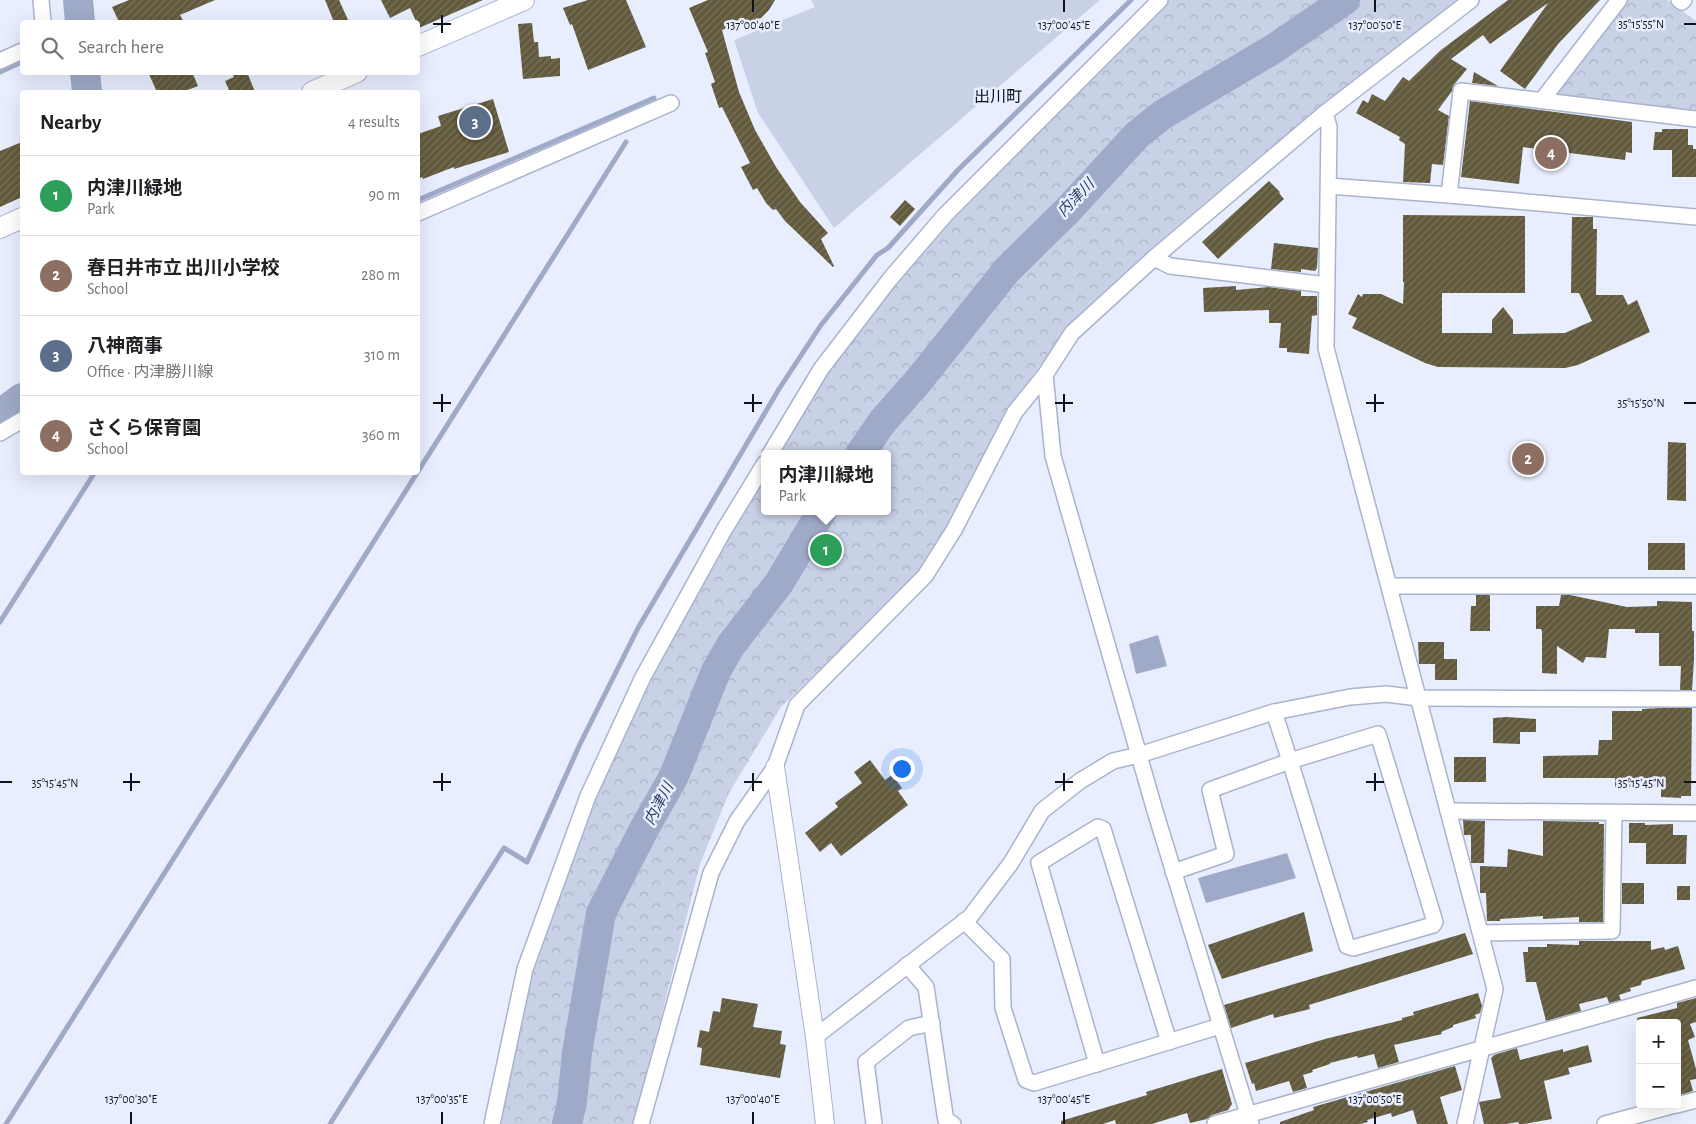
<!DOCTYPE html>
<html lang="en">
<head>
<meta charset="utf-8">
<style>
	body { margin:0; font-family:"Alegreya Sans","Noto Sans JP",sans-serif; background:#f2f2f2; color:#202124 }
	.controls { position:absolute; right:15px; bottom:15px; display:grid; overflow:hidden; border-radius:5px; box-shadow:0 5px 20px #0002 }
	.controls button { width:45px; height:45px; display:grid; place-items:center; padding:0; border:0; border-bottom:1px solid #e0e0e0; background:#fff; color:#202124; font:25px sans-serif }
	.you { position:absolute; left:901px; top:768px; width:18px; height:18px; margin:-12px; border:4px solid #fff; border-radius:50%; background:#1a73e8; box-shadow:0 0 0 8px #1a73e833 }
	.badge { display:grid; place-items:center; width:32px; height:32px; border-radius:50%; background:#695b28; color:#fff; font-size:16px; font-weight:700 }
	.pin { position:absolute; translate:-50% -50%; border:2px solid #fff; box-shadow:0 1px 5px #0006 }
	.popup { position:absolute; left:761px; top:450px; width:130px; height:65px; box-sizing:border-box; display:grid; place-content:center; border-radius:5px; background:#fff; filter:drop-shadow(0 1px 4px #0005); font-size:16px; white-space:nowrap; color:#757577 }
	.popup b { font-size:19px; color:#202124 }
	.popup::after { content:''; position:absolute; left:50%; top:100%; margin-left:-10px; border:10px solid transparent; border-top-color:#fff }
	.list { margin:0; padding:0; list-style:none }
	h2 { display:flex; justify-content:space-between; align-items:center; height:65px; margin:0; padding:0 20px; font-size:21px }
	h2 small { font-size:16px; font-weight:400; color:#757577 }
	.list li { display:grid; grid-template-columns:32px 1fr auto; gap:15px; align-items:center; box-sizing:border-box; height:80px; padding:0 20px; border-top:1px solid #e0e0e0 }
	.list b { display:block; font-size:19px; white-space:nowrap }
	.list p { margin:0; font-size:16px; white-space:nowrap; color:#757577 }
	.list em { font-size:16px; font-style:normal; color:#757577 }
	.icon { flex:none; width:28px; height:28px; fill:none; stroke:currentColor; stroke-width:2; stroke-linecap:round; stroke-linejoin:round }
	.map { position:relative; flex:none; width:1696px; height:1124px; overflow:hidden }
	.search { position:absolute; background:#fff; box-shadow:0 5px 20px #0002; left:20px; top:20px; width:400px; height:55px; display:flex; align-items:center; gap:12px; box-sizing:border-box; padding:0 18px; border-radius:5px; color:#757577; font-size:19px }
	.panel { position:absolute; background:#fff; box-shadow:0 5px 20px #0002; left:20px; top:90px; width:400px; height:385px; border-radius:5px }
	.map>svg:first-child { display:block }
	.grass { fill:#c9d1e7 }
	.park { fill:url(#park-crowns) }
	.water { fill:#9faac8 }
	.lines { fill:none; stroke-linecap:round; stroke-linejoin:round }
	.stream { stroke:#9faac8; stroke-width:5 }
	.river { stroke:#9faac8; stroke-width:30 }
	.building { fill:url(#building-hatch) }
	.minor-casing { stroke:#a9b3cc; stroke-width:18 }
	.tertiary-casing { stroke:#a9b3cc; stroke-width:20 }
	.secondary-casing { stroke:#a9b3cc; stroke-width:22 }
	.minor { stroke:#fff; stroke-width:15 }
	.tertiary { stroke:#fff; stroke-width:18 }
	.secondary { stroke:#fff; stroke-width:20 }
	.ticks { fill:none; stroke:#0f121b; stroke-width:2 }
	.labels { text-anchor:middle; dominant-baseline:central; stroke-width:5; stroke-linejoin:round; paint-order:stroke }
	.water-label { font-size:15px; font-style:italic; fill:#2c3962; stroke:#e8eefe }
	.quarter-label { font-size:16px; fill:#0f121b; stroke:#e8eefe }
	.ticks-label { font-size:12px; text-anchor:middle; fill:#0f121b; stroke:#e8eefe; stroke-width:5; stroke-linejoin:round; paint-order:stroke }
</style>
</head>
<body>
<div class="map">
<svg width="1696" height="1124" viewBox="0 0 1696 1124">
	<defs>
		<pattern id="park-crowns" width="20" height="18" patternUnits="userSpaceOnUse" patternTransform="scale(1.25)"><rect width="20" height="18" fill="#c9d1e7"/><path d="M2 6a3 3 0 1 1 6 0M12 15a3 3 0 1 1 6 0" fill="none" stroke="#abb2c6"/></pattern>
		<pattern id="building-hatch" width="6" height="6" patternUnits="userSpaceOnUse" patternTransform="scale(1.25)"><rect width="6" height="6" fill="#625a3c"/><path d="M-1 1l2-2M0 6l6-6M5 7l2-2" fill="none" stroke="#77725c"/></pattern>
	</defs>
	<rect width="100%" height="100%" fill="#e8eefe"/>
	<!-- grass -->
	<polygon class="grass" points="811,0 1100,0 834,228 758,113 734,40 815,7"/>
	<!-- park -->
	<g class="park">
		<polygon points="1167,0 1456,0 1230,184 1106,290 1065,332 1009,408 947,528 919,573 781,707 729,793 700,864 634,1124 498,1124 533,957 588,812 629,719 699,585 765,476 765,511 887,511 887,454 778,454 826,374 892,282 989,176"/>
		<polygon points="1627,0 1667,0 1696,21 1696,113 1559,95 1556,88"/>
	</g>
	<!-- water -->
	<g class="water">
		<polygon points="1158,635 1167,666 1136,674 1129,644"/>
		<polygon points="1287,853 1296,878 1206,903 1198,878"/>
	</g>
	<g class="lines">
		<!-- stream -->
		<g class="stream">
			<polyline points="0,72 22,62"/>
			<polyline points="418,200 654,98"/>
			<polyline points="0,622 95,472"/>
			<polyline points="6,1124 626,142"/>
			<polyline points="330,1124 504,848 527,862 580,744 638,628 779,389 821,325 877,255 888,248 958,170 1131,0"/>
		</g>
		<!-- river -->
		<g class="river">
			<polyline points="78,0 80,22"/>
			<polyline points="85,72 87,92"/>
			<polyline points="0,414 22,398"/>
			<polyline points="860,454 883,421 919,380 1007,270 1068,210 1137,135 1162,115 1275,48 1345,0"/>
			<polyline points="567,1124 572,1102 577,1053 601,913 643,831 674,776 716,671 731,645 779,583 822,511"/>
		</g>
	</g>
	<!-- building -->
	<g class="building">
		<polygon points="129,0 215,0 180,15 184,22 119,22 112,7"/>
		<polygon points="325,0 339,0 349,22 334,22"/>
		<polygon points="381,0 483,0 419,28 410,8 390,18"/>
		<polygon points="588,0 626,0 646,47 588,70 572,24 570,25 563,8"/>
		<polygon points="708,0 775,0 769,10 761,18 746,25 735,25 722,30 739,92 755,130 776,167 800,202 828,233 821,239 834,266 833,267 785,221 776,209 773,210 766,203 757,188 753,190 741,167 750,163 722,107 719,108 711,84 715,82 705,53 708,52 689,8"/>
		<polygon points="1508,0 1600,0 1558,44 1525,89 1500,71 1548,3 1490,44 1483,35 1451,59 1467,69 1453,86 1452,91 1438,110 1449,116 1443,165 1432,164 1430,183 1403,182 1405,144 1399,140 1400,137 1356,113 1363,100 1368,103 1372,94 1385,101 1403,77 1409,81 1441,50"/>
		<polygon points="532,23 534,42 538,42 539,57 551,56 551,59 560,58 560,76 523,79 518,24"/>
		<polygon points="148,72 192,72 198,86 182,92 157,92"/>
		<polygon points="232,72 247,72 255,92 230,92 225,81 234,77"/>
		<polygon points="1474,72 1498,86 1472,83"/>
		<polygon points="493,99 509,152 454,169 454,167 423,179 422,177 418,179 418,134 441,126 438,116"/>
		<polygon points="1470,101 1632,122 1632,153 1626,152 1625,160 1523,147 1519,184 1461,177"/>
		<polygon points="1662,129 1688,129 1688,145 1693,145 1693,149 1696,149 1696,177 1672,177 1672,150 1653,150 1655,132 1662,132"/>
		<polygon points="22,142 22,197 0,207 0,151"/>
		<polygon points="1269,181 1280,192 1279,193 1284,199 1218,259 1202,242"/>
		<polygon points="905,200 915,209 900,226 890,217"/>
		<polygon points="1403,215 1525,216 1525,293 1442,293 1442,333 1492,333 1492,320 1503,307 1513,320 1513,334 1565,333 1592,321 1579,293 1571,293 1572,217 1593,217 1593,229 1597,229 1596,295 1623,295 1628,305 1637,300 1650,332 1578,365 1565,368 1438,367 1425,363 1352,328 1357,318 1348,314 1358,294 1362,297 1363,294 1381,294 1403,304 1404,282 1403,282"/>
		<polygon points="1274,243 1318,248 1317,268 1315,271 1301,269 1301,272 1271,269"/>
		<polygon points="1236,286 1236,290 1269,287 1301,291 1301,296 1317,296 1317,315 1312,316 1309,354 1287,352 1287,348 1279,348 1281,323 1269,323 1269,310 1204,312 1203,288"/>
		<polygon points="1668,442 1686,443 1686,501 1667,500"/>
		<rect x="1648" y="543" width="37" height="27"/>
		<polygon points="1476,595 1490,595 1490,631 1470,631 1471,606 1476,606"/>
		<polygon points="1561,595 1570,595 1627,607 1657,606 1657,601 1692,602 1692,631 1694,631 1694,659 1692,690 1680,690 1681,666 1659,666 1659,633 1635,633 1635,629 1609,629 1606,658 1586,657 1583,663 1557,646 1557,674 1542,673 1542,631 1541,629 1536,629 1536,606 1559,606"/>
		<polygon points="1418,642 1444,642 1444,659 1457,659 1457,680 1435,680 1435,664 1419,664"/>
		<polygon points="1661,708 1692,708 1691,796 1681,796 1681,798 1661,797 1661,787 1615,787 1615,778 1543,778 1543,756 1598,755 1599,740 1612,740 1612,711 1642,711 1642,709"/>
		<polygon points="1506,717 1536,719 1536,732 1520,732 1520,744 1493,743 1493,718"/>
		<rect x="1454" y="757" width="32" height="25"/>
		<polygon points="870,760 885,780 892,775 902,788 898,791 908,805 841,856 831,843 820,852 805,833 838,807 835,803 862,783 854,772"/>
		<polygon points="1463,820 1485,821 1484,863 1471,863 1471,835 1464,835"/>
		<polygon points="1543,821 1599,822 1599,824 1604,824 1603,922 1579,922 1579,917 1543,919 1543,916 1500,919 1500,921 1487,921 1486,893 1480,893 1480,866 1507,867 1508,849 1543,856"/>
		<polygon points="1629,823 1645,823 1645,825 1673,824 1673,835 1687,835 1686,864 1646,864 1646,843 1629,843"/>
		<rect x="1622" y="883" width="22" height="21"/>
		<rect x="1677" y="886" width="13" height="14"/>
		<polygon points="1304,912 1313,951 1222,979 1208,945"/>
		<polygon points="1465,933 1473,954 1309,1005 1310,1009 1274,1018 1273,1014 1231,1028 1224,1005"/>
		<polygon points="1579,941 1651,941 1651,950 1664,947 1665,950 1678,946 1685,969 1642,981 1641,985 1630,988 1631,991 1619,995 1621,1000 1609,1003 1607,997 1579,1004 1581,1011 1546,1021 1536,982 1526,982 1523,952 1528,952 1528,947 1547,947 1547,944 1579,945"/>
		<polygon points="1478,993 1482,1006 1480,1013 1475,1015 1476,1018 1453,1025 1453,1027 1441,1032 1442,1034 1394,1045 1399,1062 1378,1068 1374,1054 1358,1058 1357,1056 1330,1063 1330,1064 1312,1070 1313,1072 1303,1075 1307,1088 1293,1092 1289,1081 1256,1091 1254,1083 1252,1084 1245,1063 1325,1039 1402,1020 1402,1018 1414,1015 1413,1012"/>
		<polygon points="722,998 758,1004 753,1027 782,1031 780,1044 786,1045 780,1078 700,1065 702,1048 697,1047 700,1030 709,1032 713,1011 720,1012"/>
		<polygon points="1696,998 1696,1022 1690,1024 1695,1037 1688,1040 1696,1069 1696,1079 1690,1080 1693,1091 1680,1095 1677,1085 1677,1023 1638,1023 1637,1018 1677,1008 1677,1003"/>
		<polygon points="1588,1045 1592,1062 1568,1068 1570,1074 1544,1081 1552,1119 1524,1124 1519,1124 1518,1122 1506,1124 1484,1124 1479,1102 1501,1098 1491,1058 1494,1055 1517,1048 1520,1060 1563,1049 1563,1052"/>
		<polygon points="1455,1066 1462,1090 1440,1097 1448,1124 1417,1124 1413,1110 1392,1117 1391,1113 1367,1120 1368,1122 1360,1124 1280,1124 1280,1122 1314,1110 1313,1107"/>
		<polygon points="1222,1069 1232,1104 1228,1110 1212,1115 1207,1119 1190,1123 1187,1113 1152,1124 1116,1124 1115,1120 1103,1124 1061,1124 1061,1121 1147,1095 1146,1092"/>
	</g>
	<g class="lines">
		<!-- minor casing -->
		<g class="minor-casing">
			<g id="minor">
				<polyline points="41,0 43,22"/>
				<polyline points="1679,0 1682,2 1684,0"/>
				<polyline points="0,61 22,51"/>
				<polyline points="1542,100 1619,0"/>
				<polyline points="1325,113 1329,127 1326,348 1495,989 1465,1124"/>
				<polyline points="1329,186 1449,195 1696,217"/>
				<polyline points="1449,195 1461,91 1696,119"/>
				<polyline points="418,213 671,103"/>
				<polyline points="1154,258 1170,266 1327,285"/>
				<polyline points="1045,375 1053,456 1155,811 1251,1124"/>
				<polyline points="0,433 22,420"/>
				<polyline points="770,454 821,369 890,279 945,215 1160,0"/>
				<polyline points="1390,586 1696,586"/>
				<polyline points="1448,811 1696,813"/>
				<polyline points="1173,872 1226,854 1210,790 1290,761 1347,946 1353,948 1433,925 1435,922 1378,734 1290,761 1274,712"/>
				<polyline points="964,921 1002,959 1003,1008 1026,1080 1034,1083 1220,1026"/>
				<polyline points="1481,933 1612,931 1614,813"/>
				<polyline points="907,965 926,987 945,1115 946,1120 953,1124"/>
				<polyline points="815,1037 970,917 1011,863 1042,811 1080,781 1113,761 1139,755 1274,712 1350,697 1386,694 1419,698 1696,699"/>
				<polyline points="1097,1064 1039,863 1098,827 1103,829 1169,1042"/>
				<polyline points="1677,1105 1696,1100"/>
				<polyline points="492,1124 525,969 588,796 643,677 724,530 765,463"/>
				<polyline points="641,1124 711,873 737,821 775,767 797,705 925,576 954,530 1015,412 1045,375 1072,333 1154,258 1325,113 1471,0"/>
				<polyline points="874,1124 866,1062 909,1028 932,1023"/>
				<polyline points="1215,1124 1696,988"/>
				<polyline points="1605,1124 1675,1105"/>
			</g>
		</g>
		<!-- tertiary casing -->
		<g class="tertiary-casing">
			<polyline id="tertiary" points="775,767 815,1037 825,1124"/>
		</g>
		<!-- secondary casing -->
		<g class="secondary-casing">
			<g id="secondary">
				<polyline points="418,46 524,0"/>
				<polyline points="312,92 357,72"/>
				<polyline points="0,228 22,218"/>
			</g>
		</g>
		<!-- minor -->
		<use href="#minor" class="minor"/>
		<!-- tertiary -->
		<use href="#tertiary" class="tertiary"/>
		<!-- secondary -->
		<use href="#secondary" class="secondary"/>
	</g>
	<!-- ticks -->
	<path class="ticks" d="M753 0V12M1064 0V12M1375 0V12M442 15V33M433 24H451M1684 24H1696M442 394V412M753 394V412M1064 394V412M1375 394V412M433 403H451M744 403H762M1055 403H1073M1366 403H1384M1684 403H1696M131 773V791M442 773V791M753 773V791M1064 773V791M1375 773V791M0 782H12M123 782H140M433 782H451M744 782H762M1055 782H1073M1366 782H1384M1684 782H1696M131 1112V1124M442 1112V1124M753 1112V1124M1064 1112V1124M1375 1112V1124"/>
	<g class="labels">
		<!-- water labels -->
		<g class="water-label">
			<text transform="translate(1076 198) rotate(-46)">内津川</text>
			<text transform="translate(659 804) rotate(-62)">内津川</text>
		</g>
		<!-- quarter labels -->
		<g class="quarter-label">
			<text x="998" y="97">出川町</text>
		</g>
	</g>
	<g class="ticks-label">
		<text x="1641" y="28">35°15'55"N</text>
		<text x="753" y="29">137°00'40"E</text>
		<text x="1064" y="29">137°00'45"E</text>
		<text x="1375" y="29">137°00'50"E</text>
		<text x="1641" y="407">35°15'50"N</text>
		<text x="55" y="787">35°15'45"N</text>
		<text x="1641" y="787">35°15'45"N</text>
		<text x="131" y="1103">137°00'30"E</text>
		<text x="442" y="1103">137°00'35"E</text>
		<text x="753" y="1103">137°00'40"E</text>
		<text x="1064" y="1103">137°00'45"E</text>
		<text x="1375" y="1103">137°00'50"E</text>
	</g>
</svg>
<div class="controls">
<button>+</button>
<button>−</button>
</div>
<div class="you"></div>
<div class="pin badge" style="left:826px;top:550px;background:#2e9e5b">1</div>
<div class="popup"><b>内津川緑地</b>Park</div>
<div class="pin badge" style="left:1528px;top:459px;background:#8d6e63">2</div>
<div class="pin badge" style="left:475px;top:122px;background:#5c6f8a">3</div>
<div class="pin badge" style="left:1551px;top:153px;background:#8d6e63">4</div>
<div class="search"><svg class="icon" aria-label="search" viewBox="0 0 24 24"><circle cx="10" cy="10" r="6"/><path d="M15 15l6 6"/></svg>Search here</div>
<section class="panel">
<h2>Nearby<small>4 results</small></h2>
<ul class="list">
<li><span class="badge" style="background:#2e9e5b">1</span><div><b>内津川緑地</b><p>Park</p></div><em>90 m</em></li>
<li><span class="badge" style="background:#8d6e63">2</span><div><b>春日井市立 出川小学校</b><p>School</p></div><em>280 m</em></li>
<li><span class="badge" style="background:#5c6f8a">3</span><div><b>八神商事</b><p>Office · 内津勝川線</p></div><em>310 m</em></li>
<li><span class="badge" style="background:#8d6e63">4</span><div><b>さくら保育園</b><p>School</p></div><em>360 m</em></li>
</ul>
</section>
</div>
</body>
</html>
